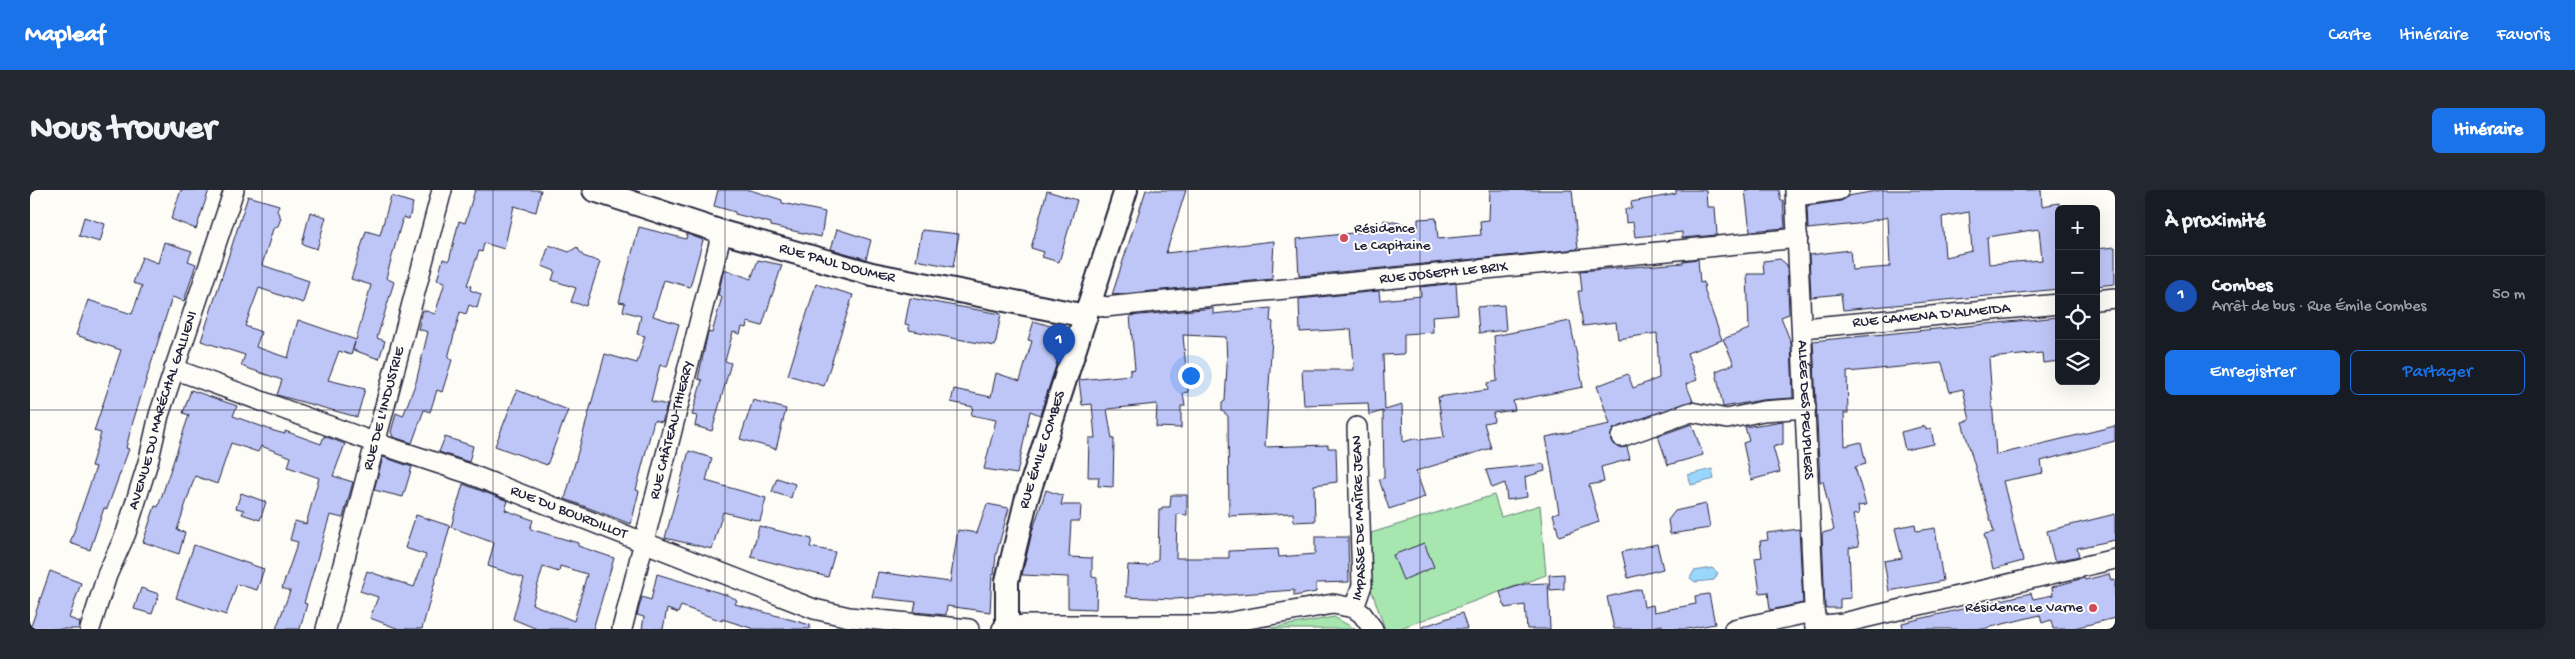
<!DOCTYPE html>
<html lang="fr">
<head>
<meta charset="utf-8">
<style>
	body { margin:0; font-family:"Gochi Hand",sans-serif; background:#242831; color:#f1f3f6 }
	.controls { position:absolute; right:15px; top:15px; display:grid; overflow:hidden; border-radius:8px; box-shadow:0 5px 20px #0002 }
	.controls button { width:45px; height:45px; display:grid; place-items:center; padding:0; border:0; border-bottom:1px solid #363941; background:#171b24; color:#f1f3f6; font:25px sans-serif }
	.you { position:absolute; left:1160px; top:185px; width:18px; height:18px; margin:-12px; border:4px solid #fff; border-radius:50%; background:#1a73e8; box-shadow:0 0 0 8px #1a73e833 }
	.badge { display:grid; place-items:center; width:32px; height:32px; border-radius:50%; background:#1a73e8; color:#fff; font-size:16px; font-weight:700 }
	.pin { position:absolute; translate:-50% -41px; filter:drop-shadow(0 1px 2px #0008) }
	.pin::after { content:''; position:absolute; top:26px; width:18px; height:15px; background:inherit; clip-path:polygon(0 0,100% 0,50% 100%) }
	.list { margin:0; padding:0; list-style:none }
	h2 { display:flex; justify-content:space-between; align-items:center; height:65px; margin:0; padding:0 20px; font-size:21px }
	h2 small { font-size:16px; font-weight:400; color:#9ea1a6 }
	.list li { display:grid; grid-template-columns:32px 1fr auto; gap:15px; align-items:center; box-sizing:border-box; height:80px; padding:0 20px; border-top:1px solid #363941 }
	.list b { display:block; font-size:19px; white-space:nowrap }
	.list p { margin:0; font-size:16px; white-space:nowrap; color:#9ea1a6 }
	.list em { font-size:16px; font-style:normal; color:#9ea1a6 }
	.actions { display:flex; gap:10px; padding:15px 20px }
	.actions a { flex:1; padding:11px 0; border:1px solid #1a73e8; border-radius:8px; text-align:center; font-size:18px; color:#1a73e8 }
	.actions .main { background:#1a73e8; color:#fff }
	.icon { flex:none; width:28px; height:28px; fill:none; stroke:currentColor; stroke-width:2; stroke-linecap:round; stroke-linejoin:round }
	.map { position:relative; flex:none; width:2085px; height:439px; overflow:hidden; border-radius:8px }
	header { display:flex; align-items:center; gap:30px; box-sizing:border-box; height:70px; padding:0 25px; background:#1a73e8; color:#fff }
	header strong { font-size:24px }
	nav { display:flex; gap:28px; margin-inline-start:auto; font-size:18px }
	.intro { display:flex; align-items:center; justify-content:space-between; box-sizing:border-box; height:120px; padding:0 30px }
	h1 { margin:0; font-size:35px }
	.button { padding:12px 22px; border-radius:8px; background:#1a73e8; color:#fff; font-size:18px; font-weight:700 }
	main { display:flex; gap:30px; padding:0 30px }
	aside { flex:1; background:#171b24; border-radius:8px; box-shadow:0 5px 20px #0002 }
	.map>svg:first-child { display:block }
	.green { fill:#a7e6ae; stroke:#648474 }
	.water { fill:#9bd7fc; stroke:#6b8faf }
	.building { fill:#bec6f7; stroke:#22223b; fill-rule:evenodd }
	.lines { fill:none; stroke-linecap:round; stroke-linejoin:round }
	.minor-casing { stroke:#22223b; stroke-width:22 }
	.tertiary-casing { stroke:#22223b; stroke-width:26 }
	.minor { stroke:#fdfcf7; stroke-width:19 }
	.tertiary { stroke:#fdfcf7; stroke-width:22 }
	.grid { fill:none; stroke:#22223b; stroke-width:1; stroke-opacity:0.55 }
	.poi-dot { fill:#d1495b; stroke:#fdfcf7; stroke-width:2 }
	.labels { text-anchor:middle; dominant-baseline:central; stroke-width:4; stroke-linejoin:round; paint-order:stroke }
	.poi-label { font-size:15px; fill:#22223b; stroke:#fdfcf7; text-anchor:start }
	.street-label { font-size:15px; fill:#22223b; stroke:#fdfcf7 }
</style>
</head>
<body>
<header>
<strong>Mapleaf</strong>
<nav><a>Carte</a><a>Itinéraire</a><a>Favoris</a></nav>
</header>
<div class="intro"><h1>Nous trouver</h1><a class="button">Itinéraire</a></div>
<main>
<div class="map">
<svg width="2085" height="439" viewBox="0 0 2085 439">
	<rect width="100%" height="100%" fill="#fdfcf7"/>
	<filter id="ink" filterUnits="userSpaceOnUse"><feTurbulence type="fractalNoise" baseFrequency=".02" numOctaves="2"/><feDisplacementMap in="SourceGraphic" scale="10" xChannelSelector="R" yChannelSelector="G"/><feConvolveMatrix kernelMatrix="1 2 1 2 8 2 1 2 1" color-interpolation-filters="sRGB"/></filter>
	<g filter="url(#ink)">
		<!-- green -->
		<g class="green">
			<polygon points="1464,305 1471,327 1510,315 1516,385 1368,439 1355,439 1341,399 1341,343"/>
			<polygon points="1304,427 1325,439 1236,439"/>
		</g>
		<!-- water -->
		<g class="water">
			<polygon points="1682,279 1684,289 1661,295 1658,285"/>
			<polygon points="1682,378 1688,383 1684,390 1665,392 1660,388 1664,381"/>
		</g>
		<!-- building -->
		<g class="building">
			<polygon points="151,0 179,0 166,39 141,29"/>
			<polygon points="445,0 511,0 506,22 484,16 474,59 454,53 452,62 449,61 437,95 441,96 440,100 451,104 447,118 439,115 436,124 430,122 418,168 422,170 412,202 407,200 400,222 394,220 382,253 363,247 361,242 366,223 373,226 386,192 398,142 388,139 393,120 405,124 415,92 407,90 413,69 419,71 429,31 435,33"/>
			<polygon points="688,0 720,0 752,10 752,13 795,22 791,47 741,36 741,33 705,24 705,22 684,16"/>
			<polygon points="1116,0 1156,0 1136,63 1244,51 1242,89 1082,105"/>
			<polygon points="1460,0 1542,0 1548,59 1269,86 1267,49 1351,40 1354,30 1388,37 1388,29 1406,28 1408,49 1451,45 1450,31 1459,30"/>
			<polygon points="1646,0 1676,0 1677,17 1685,17 1687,45 1652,48 1652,42 1605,47 1603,32 1596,33 1595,19 1602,18 1601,12 1646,4"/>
			<polygon points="1715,0 1749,0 1751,11 1753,10 1755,38 1720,41"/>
			<path d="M1852 0H2011L2012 16 2029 13V99L1813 120 1811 104 1781 107 1779 65 1820 60 1822 80 1860 77 1858 27 1827 34 1778 39 1777 16 1811 11 1818 6ZM1939 22 1942 61 1915 67 1912 27ZM2009 39 2012 70 1959 74 1957 47Z"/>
			<polygon points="1017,1 1047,10 1029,72 1012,67 1014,62 1001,58"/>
			<polygon points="218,6 249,15 247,21 251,28 248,36 243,39 232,75 279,91 273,113 229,98 215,136 231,142 226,157 258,168 268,130 326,150 341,95 321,89 336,41 350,45 361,6 383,13 379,29 373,27 356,88 364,92 347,148 355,151 349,169 323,160 325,152 321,165 309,161 298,190 335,199 327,227 247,205 252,190 211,176 215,165 171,151"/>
			<polygon points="280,22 296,27 287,59 272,54"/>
			<polygon points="54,27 75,34 70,52 49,46"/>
			<polygon points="609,37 656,49 657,44 673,50 660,97 634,90 623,126 649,134 637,177 630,175 621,211 637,215 632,232 624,230 606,300 609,301 601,334 535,309 575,164 607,173 615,146 607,144 611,126 593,121 595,113 589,112"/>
			<polygon points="807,39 841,50 836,69 801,59"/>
			<polygon points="892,40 929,44 923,77 886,70"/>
			<polygon points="134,52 162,61 158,71 166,74 154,111 142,107 101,238 96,258 99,259 77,319 74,318 60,360 40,353 66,277 61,276 71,243 64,241 91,160 46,145 58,110 102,124 112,96 103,93 112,67 128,73"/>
			<polygon points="519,55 539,62 547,57 553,66 570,72 556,116 541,112 546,98 522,90 525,81 512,76"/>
			<polygon points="2085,57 2085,94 2066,96 2066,59"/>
			<polygon points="1668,69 1670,93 1674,92 1675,102 1692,150 1657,163 1667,190 1656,194 1663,211 1583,239 1581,251 1589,258 1597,257 1600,269 1571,277 1574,292 1559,295 1569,332 1529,346 1523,324 1529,322 1516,247 1580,234 1567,196 1598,184 1603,198 1629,188 1627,143 1588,149 1586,132 1553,136 1548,101 1552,101 1550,81 1653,73 1653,71"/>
			<polygon points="1750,69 1757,75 1759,124 1751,127 1761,153 1763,208 1732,210 1693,217 1686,181 1704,174 1693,149 1719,139 1717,84 1734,84 1733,71"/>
			<polygon points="728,70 752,75 732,136 718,132 717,138 712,137 710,144 703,142 695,171 701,173 682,241 665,236 667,226 662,225 672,190 668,189 678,142 682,143 692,107 688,105 694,79 721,89"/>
			<polygon points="1426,93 1428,124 1402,126 1403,142 1374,144 1374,164 1353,165 1355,220 1372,215 1373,252 1387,248 1388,250 1414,247 1408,207 1458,200 1457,193 1467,191 1464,146 1540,131 1553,197 1483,211 1485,220 1463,223 1464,231 1454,233 1461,258 1386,281 1395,307 1359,319 1349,289 1354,288 1353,221 1339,225 1338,213 1274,215 1272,180 1324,180 1323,161 1321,139 1270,142 1269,109 1349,101 1350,110 1391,106 1390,97"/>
			<polygon points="786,94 823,105 794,196 758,185"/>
			<polygon points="880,108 971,124 965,156 879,140 879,135 875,134"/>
			<polygon points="1474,115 1476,140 1449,143 1447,117"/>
			<polygon points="1183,118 1183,124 1241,118 1240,131 1243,132 1235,257 1298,255 1298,258 1306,258 1307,292 1284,295 1285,331 1264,332 1263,323 1199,326 1198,226 1192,221 1192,213 1195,211 1197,176 1196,147 1153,145 1158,202 1153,203 1155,216 1151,216 1151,238 1126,237 1127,214 1077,219 1082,249 1084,249 1083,297 1068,296 1069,287 1058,287 1059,248 1065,248 1062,214 1052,215 1049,190 1100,185 1100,180 1105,179 1100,126"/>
			<polygon points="2029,127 2029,171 2013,173 2012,163 1959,168 1966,265 2085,236 2085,251 2011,271 2013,283 1973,291 1993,371 1963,379 1954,344 1964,342 1932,232 1940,230 1933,199 1920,202 1912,173 1817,182 1818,223 1814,223 1815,256 1831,252 1836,274 1825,277 1836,315 1828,316 1829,324 1823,325 1829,356 1819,358 1821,408 1810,409 1810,418 1795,418 1792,343 1804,340 1793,291 1790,292 1783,151"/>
			<polygon points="1004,131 1033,140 1036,144 1010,225 1000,221 987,284 954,279 966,230 941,225 943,217 921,212 924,199 961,207 966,183 990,191 1002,151 998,150"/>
			<polygon points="161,200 207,216 203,226 244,241 255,244 255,241 291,254 294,246 315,254 303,286 323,292 313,328 300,325 274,413 277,414 270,439 246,439 260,401 252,398 268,352 260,350 265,331 276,334 289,288 258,277 261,267 231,256 228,262 201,253 187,294 165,286 147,340 155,342 149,364 113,352 125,316 128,317 159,225 153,223"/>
			<polygon points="487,200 538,220 517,275 465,256"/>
			<polygon points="723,210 756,219 746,259 710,249"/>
			<polygon points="1753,231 1753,254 1743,257 1750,282 1721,290 1713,253 1719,251 1715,237"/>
			<polygon points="1662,234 1673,265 1638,275 1628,246"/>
			<polygon points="1895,236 1896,240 1901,238 1904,254 1875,260 1871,242"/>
			<polygon points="415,247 443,256 439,272 409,262"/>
			<polygon points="659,261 682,268 676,291 736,308 730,331 693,322 682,359 635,348"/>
			<polygon points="353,267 382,277 373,307 344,300"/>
			<polygon points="1514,274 1515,281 1495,287 1497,307 1477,310 1475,293 1462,298 1456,280"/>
			<polygon points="747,288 765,294 761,308 742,302"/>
			<path d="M433 294 478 311 475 320 503 330 500 339 548 353V356L584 368 563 439H507L483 429 494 388 458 376 464 353 421 337ZM530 376 557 384 544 431 502 414 513 377 529 382Z"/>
			<polygon points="1016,300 1033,306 1031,315 1051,315 1050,331 1041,331 1039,367 1062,368 1062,387 1067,388 1066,419 1038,418 1038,387 992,385 1002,342"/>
			<polygon points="211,303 236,312 230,330 212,324 214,320 206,318"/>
			<polygon points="1141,305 1157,305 1157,325 1147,324 1146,368 1199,368 1199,361 1248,359 1249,367 1285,364 1285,347 1318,347 1319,392 1286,393 1286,402 1264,406 1264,400 1145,409 1096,407 1098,375 1118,376 1128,369 1129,320 1132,320 1132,317 1140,317"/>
			<polygon points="957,314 979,318 966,365 964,385 962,384 960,422 917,416 916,425 884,422 886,412 842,407 848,382 920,392 928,340 947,343"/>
			<polygon points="1676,314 1680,338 1640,344 1638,330 1645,321"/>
			<polygon points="2085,324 2085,350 2047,358 2049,366 2026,371 2024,370 2017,341"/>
			<polygon points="386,325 420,336 392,439 369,439 340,428 348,407 330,401 337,381 384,397 396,365 375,358"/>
			<polygon points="1885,334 1886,341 1905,338 1913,391 1859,401 1854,371 1872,368 1865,338"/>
			<polygon points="729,336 782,349 780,357 805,362 798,387 721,367"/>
			<polygon points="1769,339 1773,413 1740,420 1738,402 1730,403 1725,368 1732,367 1730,351 1738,350 1737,343"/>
			<polygon points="1394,353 1404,377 1373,390 1363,365"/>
			<polygon points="1627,354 1633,379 1598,388 1592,362"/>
			<polygon points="164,355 234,379 227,400 207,394 196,425 146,408"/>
			<polygon points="20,381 51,393 39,428 50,432 49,439 0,439"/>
			<polygon points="627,384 700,406 707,410 705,414 780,435 780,439 724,439 692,429 692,431 651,416 648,423 637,419 633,439 612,439 614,427 607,425 612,407 621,410"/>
			<polygon points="1534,384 1534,399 1520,400 1519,385"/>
			<polygon points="2079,384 2081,391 2085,390 2085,428 2040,439 2023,439 2021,430 2012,433 2010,425 1953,439 1873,439 1872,433 2001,403 2003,409 2023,405 2022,397 2054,388 2055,390"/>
			<polygon points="1518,393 1520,439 1497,439 1495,415 1475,418 1470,402 1494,394"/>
			<polygon points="111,398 129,404 122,424 104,419"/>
			<polygon points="1611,399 1614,417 1623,415 1624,422 1666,414 1665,406 1679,404 1685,434 1657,439 1633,439 1632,435 1613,439 1584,439 1577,407"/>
			<polygon points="1432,423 1437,439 1393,439 1392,437"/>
		</g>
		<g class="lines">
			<!-- minor casing -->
			<g class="minor-casing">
				<g id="minor">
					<path id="s1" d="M1765 0 1785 439"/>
					<polyline points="1766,6 1809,0"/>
					<polyline points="2066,110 2085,108"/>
					<path id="s2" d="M1060 112 1075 117 1768 48"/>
					<path id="s3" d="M1773 138 2029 114"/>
					<path id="s4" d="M144 179 346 253 437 283 784 419 819 427 939 439"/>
					<polyline points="1591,247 1661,222 1697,229 1733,221 1776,218"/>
					<path id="s5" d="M1324 418 1332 395 1327 237"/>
					<polyline points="1785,436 1813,433 2085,369"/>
					<path id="s6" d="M60 439 77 385 96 343 119 269 129 225 204 0"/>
					<path id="s7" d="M296 439 412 0"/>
					<path id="s8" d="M592 439 692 42"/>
					<polyline points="972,439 993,435 1184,435 1303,414 1324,418 1332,424 1343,439"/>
					<polyline points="1704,439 1773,424 1785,424"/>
				</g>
			</g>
			<!-- tertiary casing -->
			<g class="tertiary-casing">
				<g id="tertiary">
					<path id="s9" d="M564 0 692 42 842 84 1056 126"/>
					<path id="s10" d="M977 439V391L996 311 1096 0"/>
				</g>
			</g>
			<!-- minor -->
			<use href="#minor" class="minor"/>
			<!-- tertiary -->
			<use href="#tertiary" class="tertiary"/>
		</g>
	</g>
	<!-- grid -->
	<path class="grid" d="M232 0V439M463 0V439M695 0V439M927 0V439M1158 0V439M1390 0V439M1622 0V439M1853 0V439M0 220H2085"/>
	<!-- markers -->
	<g class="poi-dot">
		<circle cx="1314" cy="48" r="5"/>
		<circle cx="2063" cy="418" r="5"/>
	</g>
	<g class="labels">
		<!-- poi labels -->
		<g class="poi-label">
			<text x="1324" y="39">Résidence<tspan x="1324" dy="17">Le Capitaine</tspan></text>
			<text x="2053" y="418" text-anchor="end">Résidence Le Varne</text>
		</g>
		<!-- street labels -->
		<g class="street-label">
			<text stroke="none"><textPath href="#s9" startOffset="254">RUE PAUL DOUMER</textPath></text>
			<text stroke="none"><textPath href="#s2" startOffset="356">RUE JOSEPH LE BRIX</textPath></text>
			<text stroke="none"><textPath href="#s3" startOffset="129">RUE CAMENA D'ALMEIDA</textPath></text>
			<text stroke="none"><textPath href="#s1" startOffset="220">ALLÉE DES PEUPLIERS</textPath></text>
			<text stroke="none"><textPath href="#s6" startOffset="231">AVENUE DU MARÉCHAL GALLIENI</textPath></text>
			<text stroke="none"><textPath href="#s7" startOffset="228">RUE DE L'INDUSTRIE</textPath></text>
			<text stroke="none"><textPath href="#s8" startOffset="205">RUE CHÂTEAU-THIERRY</textPath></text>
			<text stroke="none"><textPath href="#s10" startOffset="184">RUE ÉMILE COMBES</textPath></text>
			<text stroke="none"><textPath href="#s4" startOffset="420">RUE DU BOURDILLOT</textPath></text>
			<text stroke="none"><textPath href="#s5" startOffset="91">IMPASSE DE MAÎTRE JEAN</textPath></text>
		</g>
	</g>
</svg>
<div class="controls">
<button>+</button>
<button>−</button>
<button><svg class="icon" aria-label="locate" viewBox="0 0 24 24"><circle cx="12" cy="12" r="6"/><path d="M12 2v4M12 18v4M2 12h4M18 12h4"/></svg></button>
<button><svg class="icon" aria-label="layers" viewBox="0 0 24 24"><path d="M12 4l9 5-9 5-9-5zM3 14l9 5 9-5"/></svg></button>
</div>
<div class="you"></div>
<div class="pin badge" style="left:1029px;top:175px;background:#1a4fb4">1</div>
</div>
<aside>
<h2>À proximité<small></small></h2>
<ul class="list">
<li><span class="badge" style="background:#1a4fb4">1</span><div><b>Combes</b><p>Arrêt de bus · Rue Émile Combes</p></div><em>50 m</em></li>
</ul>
<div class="actions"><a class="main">Enregistrer</a><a>Partager</a></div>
</aside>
</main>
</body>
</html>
